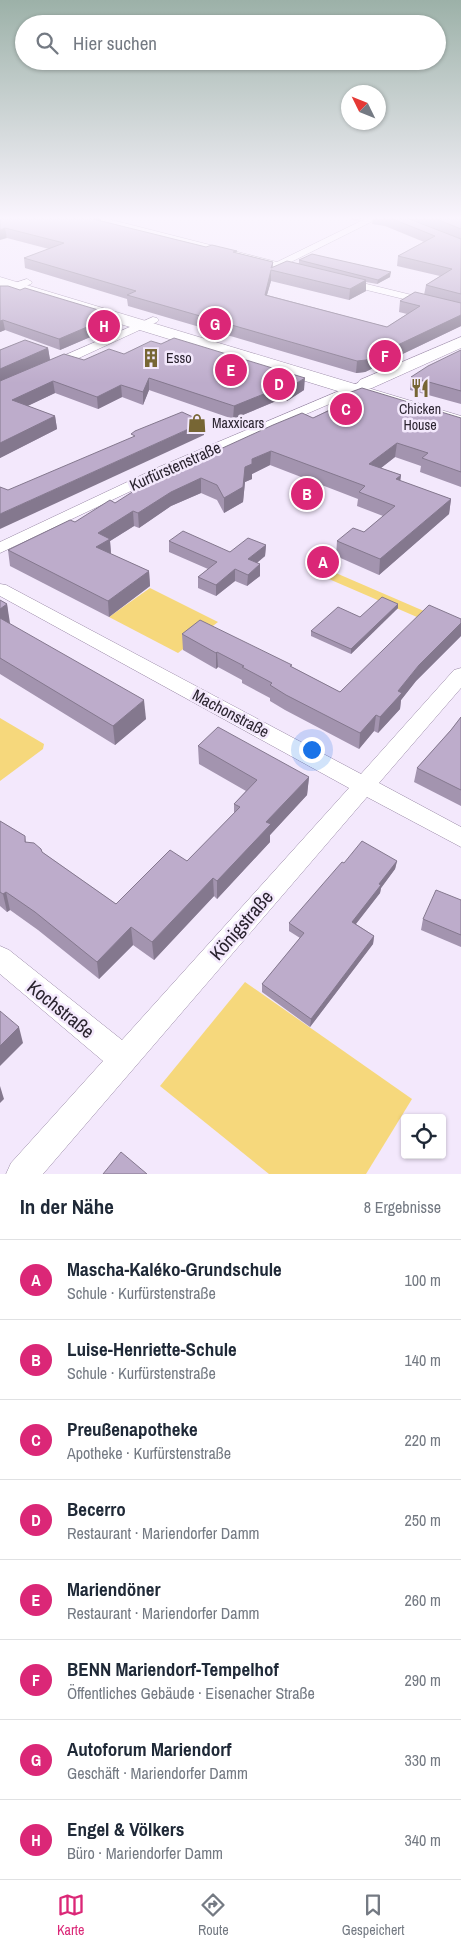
<!DOCTYPE html>
<html lang="de">
<head>
<meta charset="utf-8">
<style>
	body { margin:0; font-family:"Archivo Narrow",sans-serif; background:#f6f6f7; color:#1f2937 }
	.controls { position:absolute; right:15px; bottom:15px; display:grid; overflow:hidden; border-radius:5px; box-shadow:0 1px 4px #0004 }
	.controls button { width:45px; height:45px; display:grid; place-items:center; padding:0; border:0; border-bottom:1px solid #e0e1e3; background:#fff; color:#1f2937; font:25px sans-serif }
	.compass { position:absolute; left:341px; top:85px; width:45px; height:45px; border-radius:50%; background:#fff; box-shadow:0 1px 4px #0004; rotate:313deg }
	.you { position:absolute; left:311px; top:749px; width:18px; height:18px; margin:-12px; border:4px solid #fff; border-radius:50%; background:#1a73e8; box-shadow:0 0 0 8px #1a73e833 }
	.badge { display:grid; place-items:center; width:32px; height:32px; border-radius:50%; background:#db2777; color:#fff; font-size:16px; font-weight:700 }
	.pin { position:absolute; translate:-50% -50%; border:2px solid #fff; box-shadow:0 1px 5px #0006 }
	.list { margin:0; padding:0; list-style:none }
	h2 { display:flex; justify-content:space-between; align-items:center; height:65px; margin:0; padding:0 20px; font-size:21px }
	h2 small { font-size:16px; font-weight:400; color:#747a83 }
	.list li { display:grid; grid-template-columns:32px 1fr auto; gap:15px; align-items:center; box-sizing:border-box; height:80px; padding:0 20px; border-top:1px solid #e0e1e3 }
	.list b { display:block; font-size:19px; white-space:nowrap }
	.list p { margin:0; font-size:16px; white-space:nowrap; color:#747a83 }
	.list em { font-size:16px; font-style:normal; color:#747a83 }
	.icon { flex:none; width:28px; height:28px; fill:none; stroke:currentColor; stroke-width:2; stroke-linecap:round; stroke-linejoin:round }
	.map { position:relative; flex:none; width:461px; height:1174px; overflow:hidden }
	.search { position:absolute; background:#fff; box-shadow:0 1px 4px #0004; left:15px; right:15px; top:15px; height:55px; display:flex; align-items:center; gap:12px; box-sizing:border-box; padding:0 18px; border-radius:28px; color:#747a83; font-size:19px }
	.sheet { height:705px; background:#fff }
	nav { display:flex; justify-content:space-around; align-items:center; box-sizing:border-box; height:70px; border-top:1px solid #e0e1e3; background:#fff; font-size:14px; color:#747a83 }
	nav a { display:grid; justify-items:center; gap:2px }
	nav .on { color:#db2777 }
	.map>svg:first-child { display:block }
	.green { fill:#f6d87c }
	.lines { fill:none; stroke-linecap:round; stroke-linejoin:round }
	.street-casing { stroke:#9786a4; stroke-width:1 }
	.secondary-casing { stroke:#9786a4; stroke-width:1 }
	.primary-casing { stroke:#9786a4; stroke-width:1 }
	.street { fill:#fff; fill-rule:evenodd }
	.secondary { fill:#fff; fill-rule:evenodd }
	.primary { fill:#fff; fill-rule:evenodd }
	.wall { fill:#a394af; fill-rule:evenodd }
	.shaded-wall { fill:#84788e }
	.building { fill:#bdaccb; stroke:#84788e }
	.labels { text-anchor:middle; dominant-baseline:central; stroke-width:5; stroke-linejoin:round; paint-order:stroke }
	.far-poi-label { font-size:14px; fill:#2a232f; stroke:#f3e8fc; text-anchor:start }
	.street-label { font-size:16px; fill:#2a232f; stroke:#f3e8fc }
	.near-street-label { font-size:19px; fill:#2a232f; stroke:#f3e8fc }
</style>
</head>
<body>
<div class="map">
<svg width="461" height="1174" viewBox="0 0 461 1174">
	<rect width="100%" height="100%" fill="#f3e8fc"/>
	<!-- green -->
	<g class="green">
		<polygon points="315,564 461,627 461,636 308,570"/>
		<polygon points="150,588 218,622 178,653 109,617"/>
		<polygon points="0,718 44,744 43,749 0,781"/>
		<polygon points="245,982 412,1099 366,1174 269,1174 160,1086"/>
	</g>
	<g class="lines">
		<!-- street casing -->
		<g class="street-casing">
			<g id="street">
				<polygon points="88,218 104,218 277,262 367,218 379,218 287,264 306,269 306,273 302,274"/>
				<polygon points="342,278 461,307 461,313 338,283 337,281"/>
				<polygon points="27,279 32,282 31,284 0,295 0,288"/>
				<polygon points="153,317 157,318 159,320 157,322 55,369 51,370 45,366 47,363"/>
				<polygon points="365,380 369,381 371,384 369,387 169,473 0,553 0,542 159,467"/>
				<polygon points="0,584 6,585 361,774 454,670 461,668 461,688 379,783 461,827 461,847 367,797 43,1174 6,1174 11,1163 103,1061 0,974 0,946 9,950 122,1040 349,788 0,596"/>
			</g>
		</g>
		<!-- secondary casing -->
		<g class="secondary-casing">
			<polygon id="secondary" points="461,337 461,348 372,388 366,389 360,388 357,384 360,380"/>
		</g>
		<!-- primary casing -->
		<g class="primary-casing">
			<polygon id="primary" points="0,277 461,416 461,429 0,287"/>
		</g>
		<!-- street -->
		<use href="#street" class="street"/>
		<!-- secondary -->
		<use href="#secondary" class="secondary"/>
		<!-- primary -->
		<use href="#primary" class="primary"/>
	</g>
	<!-- wall -->
	<g class="wall">
		<path d="M0 218H101V221L206 247 237 253 273 262V268L299 263V260L390 277 377 284 366 282V291L349 300 271 281 267 295 387 327 407 314 399 312 400 301 424 295 426 285 440 276 397 266 398 256 424 242 385 226 372 224 373 218H459L461 219V326L365 372 356 373 128 306 127 299 25 268 24 258 49 249 7 238ZM410 219 416 221 456 237Z"/>
		<polygon points="346,218 362,218 357,221"/>
		<polygon points="0,286 20,290 115,315 116,326 60,350 5,330 0,332"/>
		<polygon points="48,348 50,360 84,360 124,354 304,390 287,401 281,399 233,419 149,390 143,405 122,397 98,409 55,393 27,406 55,416 57,429 0,458 0,350"/>
		<polygon points="461,350 461,404 410,390 411,377"/>
		<polygon points="340,396 461,418 461,487 420,472 421,466 395,457 381,468 401,475 400,481 451,499 449,514 379,575 336,556 337,541 364,532 383,516 357,506 358,499 270,465 252,474 252,479 245,482 243,502 224,513 217,500 201,493 171,506 139,528 134,526 110,541 111,554 149,571 150,586 109,617 10,566 8,550 75,522 115,503 313,418 339,405"/>
		<polygon points="169,541 230,552 266,545 265,556 257,563 260,576 247,586 235,581 216,596 198,588 198,577 208,569 169,552"/>
		<polygon points="0,600 7,604 9,623 146,719 115,745 0,674"/>
		<polygon points="398,608 351,654 311,636 311,631 360,617"/>
		<polygon points="182,634 292,667 340,692 461,636 416,681 401,700 400,709 378,733 374,731 359,749 285,710 270,701 270,698 242,683 242,680 218,667 216,669 183,650"/>
		<polygon points="461,717 461,806 414,782 417,768 451,730"/>
		<polygon points="198,746 309,777 307,795 270,835 270,842 217,899 214,896 154,960 133,945 99,979 38,930 10,910 7,912 0,906 0,821 25,836 26,842 42,852 116,904 187,861 234,814 234,804 246,791 199,764"/>
		<polygon points="397,861 395,869 381,888 380,893 356,924 374,936 373,944 310,1027 262,992 262,984 300,938 289,931 289,923 344,863"/>
		<polygon points="461,900 461,947 421,930 423,919"/>
	</g>
	<!-- shaded-wall -->
	<g class="shaded-wall">
		<polygon points="88,218 101,218 101,223"/>
		<polygon points="5,228 7,238 0,240 0,230"/>
		<polygon points="271,270 271,281 264,305 265,295"/>
		<polygon points="391,272 390,277 377,284 378,280"/>
		<polygon points="366,280 366,291 349,300 350,289"/>
		<polygon points="115,315 116,326 60,350 59,339"/>
		<polygon points="461,315 461,326 365,372 356,373 357,361"/>
		<polygon points="3,320 5,330 0,332 0,321"/>
		<polygon points="48,348 50,360 0,382 0,369"/>
		<polygon points="149,378 149,390 143,405 143,392"/>
		<polygon points="305,378 304,390 287,401 287,389"/>
		<polygon points="53,381 55,393 13,413 12,400"/>
		<polygon points="121,385 122,397 98,409 97,397"/>
		<polygon points="281,387 281,399 233,419 234,406"/>
		<polygon points="55,416 57,429 0,458 0,443"/>
		<polygon points="204,422 204,435 0,529 0,514"/>
		<polygon points="397,443 395,457 368,478 369,464"/>
		<polygon points="271,451 270,465 252,474 252,479 245,482 243,502 224,513 224,498 245,467 252,459"/>
		<polygon points="401,475 399,489 396,479"/>
		<polygon points="201,478 201,493 171,506 139,528 138,513 171,492"/>
		<polygon points="451,499 449,514 379,575 380,559"/>
		<polygon points="133,511 134,526 110,541 111,554 96,547 98,533"/>
		<polygon points="266,545 265,556 248,570 248,559"/>
		<polygon points="260,564 260,576 247,586 248,575"/>
		<polygon points="235,569 235,581 216,596 216,585"/>
		<polygon points="149,571 150,586 109,617 108,601"/>
		<polygon points="7,604 10,623 0,630 0,609"/>
		<polygon points="398,604 398,608 351,654 351,649"/>
		<polygon points="461,623 461,636 416,681 401,700 400,709 378,733 380,717 398,691 419,665"/>
		<polygon points="217,652 218,667 216,669 216,653"/>
		<polygon points="144,700 146,719 115,745 113,726"/>
		<polygon points="376,715 374,731 359,749 360,733"/>
		<polygon points="309,777 307,795 270,835 270,842 217,899 217,881 266,822"/>
		<polygon points="397,861 395,869 381,888 380,893 351,930 352,922 379,884"/>
		<polygon points="213,878 214,896 154,960 152,942"/>
		<polygon points="6,892 10,910 7,912 3,894"/>
		<polygon points="131,927 133,945 99,979 97,962"/>
		<polygon points="374,936 373,944 310,1027 311,1019"/>
		<polygon points="19,1027 23,1043 0,1066 0,1046"/>
		<polygon points="0,1086 4,1099 0,1103"/>
	</g>
	<!-- building -->
	<g class="building">
		<polygon points="0,218 89,218 206,247 212,245 237,251 233,252 273,262 271,268 287,261 366,280 350,289 271,270 265,295 387,327 420,306 400,301 415,292 461,303 461,315 366,360 357,361 127,295 136,291 24,258 64,243 5,228 0,230"/>
		<polygon points="390,218 407,218 461,239 461,294 426,285 452,269 398,256 435,236"/>
		<polygon points="434,218 459,218 461,219 461,229"/>
		<polygon points="312,254 391,272 378,280 299,260"/>
		<polygon points="0,286 8,286 20,290 25,288 115,315 59,339 3,320 0,321"/>
		<polygon points="174,338 305,378 287,389 281,387 234,406 149,378 143,392 121,385 97,397 53,381 12,400 55,416 0,443 0,381 64,354 84,360 109,349 124,354 151,341 161,344"/>
		<polygon points="25,340 48,348 0,369 0,350"/>
		<polygon points="461,350 461,391 411,377 428,366"/>
		<polygon points="362,388 461,418 461,472 422,458 428,453 397,443 369,464 401,475 396,479 451,499 380,559 337,541 353,528 364,532 395,506 359,492 365,486 271,451 252,459 252,464 245,467 243,487 224,498 217,485 201,478 171,492 138,513 133,511 98,533 110,539 96,547 149,571 108,601 8,550 70,520 75,522 110,500 115,503 148,482 273,425 302,413 313,418 349,401 340,396"/>
		<polygon points="182,412 204,422 0,514 0,487 8,490 135,436 131,434 135,431"/>
		<polygon points="183,531 230,552 248,538 266,545 248,559 260,564 248,575 235,569 216,585 198,577 217,562 169,541"/>
		<polygon points="382,597 398,604 351,649 311,631 338,607 360,617"/>
		<polygon points="0,600 7,604 0,609"/>
		<polygon points="429,605 461,619 461,623 419,665 398,691 402,693 380,717 376,715 360,733 286,695 270,685 272,683 242,667 244,666 217,652 216,653 182,634 200,620 292,665 290,666 340,692"/>
		<polygon points="0,618 144,700 113,726 0,658"/>
		<polygon points="461,717 461,790 417,768 451,730"/>
		<polygon points="218,727 309,777 266,822 271,824 217,881 213,878 152,942 131,927 97,962 35,912 6,892 3,894 0,892 0,821 25,836 25,842 34,843 41,849 42,852 116,904 170,850 187,861 240,807 234,804 257,780 198,746"/>
		<polygon points="362,841 397,861 379,884 381,885 352,922 374,936 311,1019 262,984 304,933 289,923 342,862 344,863"/>
		<polygon points="436,890 461,900 461,935 423,919"/>
		<polygon points="0,1011 19,1027 0,1046"/>
		<polygon points="121,1152 147,1174 103,1174"/>
	</g>
	<!-- sky -->
	<linearGradient id="sky" x2="0" y2="1"><stop stop-color="#9cb1a8"/><stop offset="0.57" stop-color="#faf5fe"/><stop offset="1" stop-color="#faf5fe" stop-opacity="0"/></linearGradient>
	<rect width="461" height="383" fill="url(#sky)"/>
	<!-- icons -->
	<defs>
		<g id="building-bare" transform="scale(1.5)"><path d="M-4-6H4V6H1V3H-1V6H-4ZM-2.5-4.3h1.7v1.8h-1.7ZM.8-4.3h1.7v1.8H.8ZM-2.5-1h1.7V.8h-1.7ZM.8-1h1.7V.8H.8Z" fill="#776634" stroke="#f3e8fc" stroke-width="2.5" paint-order="stroke"/></g>
		<g id="restaurant-bare" transform="scale(1.5)"><path d="M-5-6h1v4h1v-4h1v4h1v-4h1v5L-1.5 .5V6h-2V.5L-5-1ZM5-6V6H3V1.5H1.5Q1.5-4 5-6Z" fill="#776634" stroke="#f3e8fc" stroke-width="2.5" paint-order="stroke"/></g>
		<g id="shop-bare" transform="scale(1.5)"><path d="M-5-2.5h2.3a2.7 3.5 0 0 1 5.4 0H5L5.5 6h-11ZM-1.5-2.5h3a1.5 2.3 0 0 0-3 0Z" fill="#776634" stroke="#f3e8fc" stroke-width="2.5" paint-order="stroke"/></g>
	</defs>
	<g fill-rule="evenodd">
		<use href="#building-bare" x="151" y="358"/>
		<use href="#restaurant-bare" x="420" y="388"/>
		<use href="#shop-bare" x="197" y="423"/>
	</g>
	<g class="labels">
		<!-- far-poi labels -->
		<g class="far-poi-label">
			<text x="166" y="358">Esso</text>
			<text x="420" y="409" text-anchor="middle">Chicken<tspan x="420" dy="16">House</tspan></text>
			<text x="212" y="423">Maxxicars</text>
		</g>
		<!-- street labels -->
		<g class="street-label">
			<text transform="translate(175 466) rotate(-24)">Kurfürstenstraße</text>
			<text transform="translate(231 713) rotate(28)">Machonstraße</text>
		</g>
		<!-- near-street labels -->
		<g class="near-street-label">
			<text transform="translate(241 925) rotate(-49)">Königstraße</text>
			<text transform="translate(61 1009) rotate(39)">Kochstraße</text>
		</g>
	</g>
</svg>
<div class="controls">
<button><svg class="icon" aria-label="locate" viewBox="0 0 24 24"><circle cx="12" cy="12" r="6"/><path d="M12 2v4M12 18v4M2 12h4M18 12h4"/></svg></button>
</div>
<svg class="compass" viewBox="-18 -18 36 36"><path d="M0-13l5 13h-10z" fill="#e53935"/><path d="M0 13l5-13h-10z" fill="#747a83"/></svg>
<div class="you"></div>
<div class="pin badge" style="left:323px;top:562px">A</div>
<div class="pin badge" style="left:307px;top:494px">B</div>
<div class="pin badge" style="left:346px;top:409px">C</div>
<div class="pin badge" style="left:279px;top:384px">D</div>
<div class="pin badge" style="left:231px;top:370px">E</div>
<div class="pin badge" style="left:385px;top:356px">F</div>
<div class="pin badge" style="left:215px;top:324px">G</div>
<div class="pin badge" style="left:104px;top:326px">H</div>
<div class="search"><svg class="icon" aria-label="search" viewBox="0 0 24 24"><circle cx="10" cy="10" r="6"/><path d="M15 15l6 6"/></svg>Hier suchen</div>
</div>
<section class="sheet">
<h2>In der Nähe<small>8 Ergebnisse</small></h2>
<ul class="list">
<li><span class="badge">A</span><div><b>Mascha-Kaléko-Grundschule</b><p>Schule · Kurfürstenstraße</p></div><em>100 m</em></li>
<li><span class="badge">B</span><div><b>Luise-Henriette-Schule</b><p>Schule · Kurfürstenstraße</p></div><em>140 m</em></li>
<li><span class="badge">C</span><div><b>Preußenapotheke</b><p>Apotheke · Kurfürstenstraße</p></div><em>220 m</em></li>
<li><span class="badge">D</span><div><b>Becerro</b><p>Restaurant · Mariendorfer Damm</p></div><em>250 m</em></li>
<li><span class="badge">E</span><div><b>Mariendöner</b><p>Restaurant · Mariendorfer Damm</p></div><em>260 m</em></li>
<li><span class="badge">F</span><div><b>BENN Mariendorf-Tempelhof</b><p>Öffentliches Gebäude · Eisenacher Straße</p></div><em>290 m</em></li>
<li><span class="badge">G</span><div><b>Autoforum Mariendorf</b><p>Geschäft · Mariendorfer Damm</p></div><em>330 m</em></li>
<li><span class="badge">H</span><div><b>Engel &amp; Völkers</b><p>Büro · Mariendorfer Damm</p></div><em>340 m</em></li>
</ul>
</section>
<nav>
<a class="on"><svg class="icon" aria-label="map" viewBox="0 0 24 24"><path d="M3 6l6-2 6 2 6-2v14l-6 2-6-2-6 2zM9 4v14M15 6v14"/></svg>Karte</a>
<a><svg class="icon" aria-label="directions" viewBox="0 0 24 24"><path d="M12 3l9 9-9 9-9-9zM9 14v-3h6M13 9l2 2-2 2"/></svg>Route</a>
<a><svg class="icon" aria-label="saved" viewBox="0 0 24 24"><path d="M7 4h10v16l-5-4-5 4z"/></svg>Gespeichert</a>
</nav>
</body>
</html>
